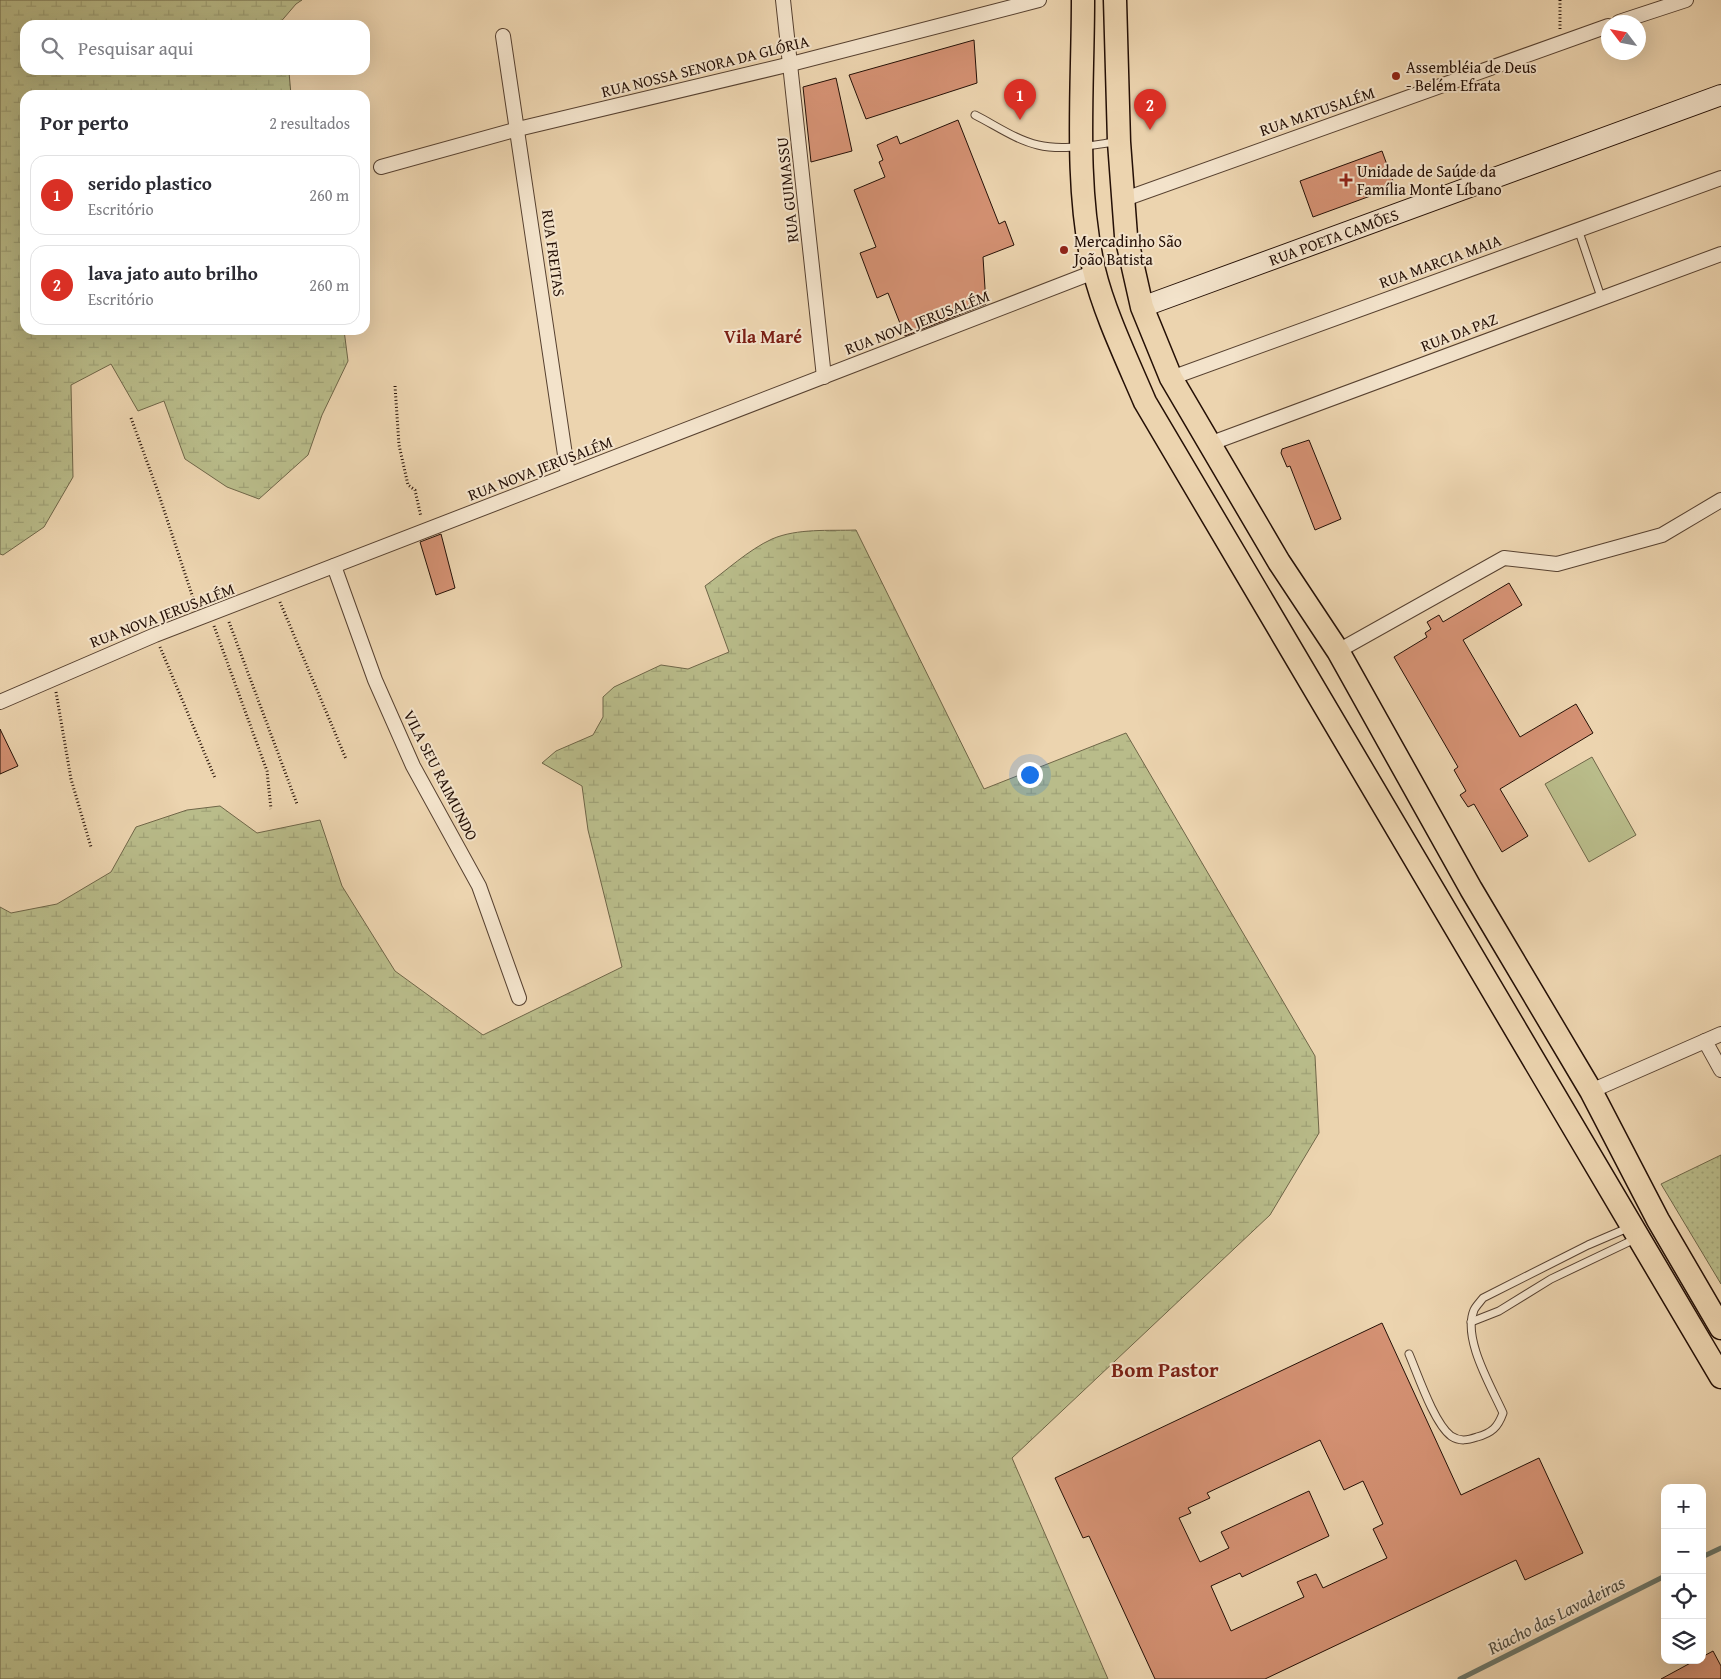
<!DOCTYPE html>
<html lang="pt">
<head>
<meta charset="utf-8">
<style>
	body { margin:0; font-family:"Gentium Book Plus",serif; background:#f7f7f7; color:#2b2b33 }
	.controls { position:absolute; right:15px; bottom:15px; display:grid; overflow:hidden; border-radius:10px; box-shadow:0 5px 20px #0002 }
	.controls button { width:45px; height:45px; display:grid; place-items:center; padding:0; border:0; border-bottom:1px solid #e1e1e2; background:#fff; color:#2b2b33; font:25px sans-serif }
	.compass { position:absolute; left:1601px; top:15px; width:45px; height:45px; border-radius:50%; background:#fff; box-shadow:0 5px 20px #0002; rotate:302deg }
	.you { position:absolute; left:1029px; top:774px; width:18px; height:18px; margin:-12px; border:4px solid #fff; border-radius:50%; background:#1a73e8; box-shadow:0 0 0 8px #1a73e833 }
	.badge { display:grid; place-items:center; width:32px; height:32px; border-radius:50%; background:#d93025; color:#fff; font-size:16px; font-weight:700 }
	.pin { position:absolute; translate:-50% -41px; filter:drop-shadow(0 1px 2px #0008) }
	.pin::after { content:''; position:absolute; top:26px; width:18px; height:15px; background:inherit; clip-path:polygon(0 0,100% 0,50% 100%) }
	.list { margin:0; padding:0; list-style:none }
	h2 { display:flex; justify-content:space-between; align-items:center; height:65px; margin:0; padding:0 20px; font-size:21px }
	h2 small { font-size:16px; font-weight:400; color:#7c7c81 }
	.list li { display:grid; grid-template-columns:32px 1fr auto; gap:15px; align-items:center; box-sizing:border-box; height:80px; margin:0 10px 10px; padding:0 10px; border:1px solid #e1e1e2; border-radius:15px }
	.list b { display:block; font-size:19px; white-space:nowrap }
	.list p { margin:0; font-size:16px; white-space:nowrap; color:#7c7c81 }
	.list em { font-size:16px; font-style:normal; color:#7c7c81 }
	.icon { flex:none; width:28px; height:28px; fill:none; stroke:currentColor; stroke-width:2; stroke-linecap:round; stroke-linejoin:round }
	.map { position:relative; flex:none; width:1721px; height:1679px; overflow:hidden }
	.search { position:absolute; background:#fff; box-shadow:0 5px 20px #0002; left:20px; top:20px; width:350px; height:55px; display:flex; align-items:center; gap:12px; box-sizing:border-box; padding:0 18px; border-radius:15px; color:#7c7c81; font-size:19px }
	.panel { position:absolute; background:#fff; box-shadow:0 5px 20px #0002; left:20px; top:90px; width:350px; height:245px; border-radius:15px }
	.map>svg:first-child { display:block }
	.grass { fill:url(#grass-dots); stroke:#6f6648 }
	.wetland { fill:url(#wetland-marsh); stroke:#6f6648 }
	.park { fill:#b9bc8a; stroke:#6f6648 }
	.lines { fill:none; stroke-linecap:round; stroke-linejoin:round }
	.stream { stroke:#6b7568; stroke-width:5 }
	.building { fill:#d49173; stroke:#251006; fill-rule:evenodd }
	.lane-casing { stroke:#574130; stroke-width:9 }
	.street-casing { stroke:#574130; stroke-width:16 }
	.secondary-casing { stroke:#251006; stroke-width:22 }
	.primary-casing { stroke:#251006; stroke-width:25 }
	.path { stroke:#251006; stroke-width:3; stroke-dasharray:1 2.5; stroke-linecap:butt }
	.lane { stroke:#f3e3cb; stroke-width:7 }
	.street { stroke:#f3e3cb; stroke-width:14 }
	.secondary { stroke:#f3e3cb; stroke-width:20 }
	.primary { stroke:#ecd4af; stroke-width:22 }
	.poi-dot { fill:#8f2418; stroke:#f3e3cb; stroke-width:2 }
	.labels { text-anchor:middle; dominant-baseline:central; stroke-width:4; stroke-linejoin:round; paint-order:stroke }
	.street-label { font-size:16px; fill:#251006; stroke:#f3e3cb }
	.poi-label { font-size:16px; fill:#251006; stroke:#f3e3cb; text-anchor:start }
	.neighbourhood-label { font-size:18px; font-weight:bold; fill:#7a1f14; stroke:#f3e3cb }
	.water-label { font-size:18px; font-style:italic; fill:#4e4b3f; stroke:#f3e3cb }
	.district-label { font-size:21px; font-weight:bold; fill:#7a1f14; stroke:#f3e3cb }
</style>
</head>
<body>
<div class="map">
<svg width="1721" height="1679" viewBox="0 0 1721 1679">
	<defs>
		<pattern id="grass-dots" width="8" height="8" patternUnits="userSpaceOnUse" patternTransform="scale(1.25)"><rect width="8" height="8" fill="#b9bc8a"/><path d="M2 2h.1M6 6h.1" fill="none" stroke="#9fa176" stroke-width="1.8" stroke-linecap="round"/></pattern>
		<pattern id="wetland-marsh" width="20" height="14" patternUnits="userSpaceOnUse" patternTransform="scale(1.25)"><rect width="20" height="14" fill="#b9bc8a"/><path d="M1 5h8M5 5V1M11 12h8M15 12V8" fill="none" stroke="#9fa176"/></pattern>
	</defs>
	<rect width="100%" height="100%" fill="#ecd4af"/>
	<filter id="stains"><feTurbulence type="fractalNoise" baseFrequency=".004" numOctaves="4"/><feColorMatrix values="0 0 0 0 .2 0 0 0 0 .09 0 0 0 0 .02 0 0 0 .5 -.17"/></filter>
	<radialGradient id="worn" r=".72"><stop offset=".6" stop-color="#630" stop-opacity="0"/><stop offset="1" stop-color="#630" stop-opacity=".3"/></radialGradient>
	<!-- grass -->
	<polygon class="grass" points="1721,1155 1721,1284 1661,1184"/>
	<!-- wetland -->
	<g class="wetland">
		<polygon points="0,0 302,0 296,4 278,25 25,25 25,70 287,70 289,72 291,95 25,95 25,330 344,330 348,361 322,415 308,455 259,499 227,487 185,459 164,401 138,411 111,364 71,385 73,477 44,527 3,555 0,554"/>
		<path d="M856 530 984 789 1126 733 1315 1056 1319 1133 1270 1215 1012 1458 1108 1679H0V907L11 913 57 904 111 872 136 827 187 810 220 806 257 833 320 820 342 886 395 971 483 1035 622 967 588 830 582 786 542 763 556 751 593 735 603 717V697L614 687 661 665 688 669 729 652 705 586C726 571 748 550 772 539 798 528 829 531 856 530Z"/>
	</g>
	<!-- park -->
	<polygon class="park" points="1592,757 1636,835 1589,862 1545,784"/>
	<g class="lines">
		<!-- stream -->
		<g class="stream">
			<polyline points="1702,1557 1721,1548"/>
			<polyline points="1460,1679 1665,1576"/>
		</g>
	</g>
	<!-- building -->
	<g class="building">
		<polygon points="974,40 977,83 866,119 849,75"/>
		<polygon points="836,78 852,151 811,162 803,87"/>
		<polygon points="958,120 999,224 1005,221 1014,245 983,257 986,304 905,336 888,293 877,298 860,253 876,247 854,190 885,177 879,162 883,160 877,145 897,136 900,144"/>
		<polygon points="1382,151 1395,187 1313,217 1300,181"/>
		<polygon points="1309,440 1341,519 1315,530 1290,466 1287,467 1281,453 1282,449"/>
		<polygon points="441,534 455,588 436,595 420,542"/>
		<polygon points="1509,583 1522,605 1463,640 1520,737 1576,704 1593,733 1500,789 1528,836 1502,852 1474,804 1468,807 1460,795 1466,791 1454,770 1458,767 1394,657 1427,637 1425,633 1431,629 1427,622 1439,615 1443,622"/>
		<polygon points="0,729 18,766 0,774"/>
		<path d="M1382 1323 1461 1495 1539 1458 1583 1553 1525 1580 1516 1560 1265 1679H1155L1089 1536 1083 1538 1055 1478ZM1320 1440 1344 1490 1363 1481 1383 1524 1373 1529 1387 1558 1323 1588 1316 1574 1297 1582 1304 1597 1231 1631 1211 1586 1240 1573 1242 1577 1329 1536 1309 1491 1221 1532 1229 1548 1200 1562 1179 1518 1191 1513 1188 1508 1210 1498 1207 1493Z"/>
		<polygon points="1713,1651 1721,1666 1721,1679 1661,1679 1696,1660 1702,1660 1702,1657"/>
	</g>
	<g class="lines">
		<!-- lane casing -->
		<g class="lane-casing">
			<g id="lane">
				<path d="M975 115C995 125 1016 140 1038 145 1062 151 1092 145 1116 142"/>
				<polyline points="1578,229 1601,297"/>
				<polyline points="1471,1322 1499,1311 1551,1279 1637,1238"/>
				<path d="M1409 1354C1418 1375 1434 1423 1451 1436 1460 1442 1468 1440 1477 1437 1492 1433 1498 1427 1503 1413 1491 1386 1462 1338 1474 1310 1476 1306 1480 1302 1483 1298L1588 1245 1630 1227"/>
			</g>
		</g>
		<!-- street casing -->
		<g class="street-casing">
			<g id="street">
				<polyline points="783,0 824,377"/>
				<polyline points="1619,22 1686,0"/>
				<polyline points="503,36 568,475"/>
				<polyline points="381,167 518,129 791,64 1039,0"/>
				<polyline points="1122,200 1608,26"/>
				<polyline points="1171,378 1721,178"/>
				<polyline points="1209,444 1721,254"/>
				<polyline points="334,566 375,680 413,766 479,886 519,998"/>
				<polyline points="1338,651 1504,558 1557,564 1662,535 1721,500"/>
				<polyline points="0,702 155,635 1094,272"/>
				<polyline points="1705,1041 1721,1070"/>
				<polyline points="1591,1091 1721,1034"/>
			</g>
		</g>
		<!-- secondary casing -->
		<g class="secondary-casing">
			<g id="secondary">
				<path id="s1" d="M1142 307 1721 95"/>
			</g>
		</g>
		<!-- primary casing -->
		<g class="primary-casing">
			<g id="primary">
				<path d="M1083 0C1083 88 1074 184 1094 270 1104 312 1128 362 1145 402L1721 1377"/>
				<polyline points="1115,0 1119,142 1126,236 1142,307 1171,378 1279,562 1338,651 1471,889 1591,1091 1658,1220 1721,1328"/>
			</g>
		</g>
		<!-- path -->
		<g class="path">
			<polyline points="1560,29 1560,0"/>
			<polyline points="395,386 399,445 408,485 415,490 421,517"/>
			<polyline points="131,418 157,489 195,604"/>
			<polyline points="280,602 346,759"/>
			<polyline points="229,622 297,804"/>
			<polyline points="214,626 267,771 271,809"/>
			<polyline points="160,647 215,778"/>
			<polyline points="56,692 71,779 91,847"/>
		</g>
		<!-- lane -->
		<use href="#lane" class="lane"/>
		<!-- street -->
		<use href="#street" class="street"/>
		<!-- secondary -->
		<use href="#secondary" class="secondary"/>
		<!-- primary -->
		<use href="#primary" class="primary"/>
	</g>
	<!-- markers -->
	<g class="poi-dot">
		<circle cx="1396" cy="76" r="5"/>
		<path d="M1343.5 172.5h5v5h5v5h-5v5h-5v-5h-5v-5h5z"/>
		<circle cx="1064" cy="250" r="5"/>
	</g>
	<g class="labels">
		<!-- street labels -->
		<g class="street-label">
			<text transform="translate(705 66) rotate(-14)">RUA NOSSA SENORA DA GLÓRIA</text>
			<text transform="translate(1317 111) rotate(-19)">RUA MATUSALÉM</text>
			<text transform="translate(787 190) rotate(-96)">RUA GUIMASSU</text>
			<text stroke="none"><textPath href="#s1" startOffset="204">RUA POETA CAMÕES</textPath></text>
			<text transform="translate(554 253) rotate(82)">RUA FREITAS</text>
			<text transform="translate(1440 261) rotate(-20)">RUA MARCIA MAIA</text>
			<text transform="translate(917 322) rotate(-21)">RUA NOVA JERUSALÉM</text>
			<text transform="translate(1459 332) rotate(-21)">RUA DA PAZ</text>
			<text transform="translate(540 468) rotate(-21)">RUA NOVA JERUSALÉM</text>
			<text transform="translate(162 615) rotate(-21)">RUA NOVA JERUSALÉM</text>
			<text transform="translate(441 775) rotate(63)">VILA SEU RAIMUNDO</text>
		</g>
		<!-- poi labels -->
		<g class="poi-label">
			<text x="1406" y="67">Assembléia de Deus<tspan x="1406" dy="18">- Belém Efrata</tspan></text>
			<text x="1357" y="171">Unidade de Saúde da<tspan x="1357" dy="18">Família Monte Líbano</tspan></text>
			<text x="1074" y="241">Mercadinho São<tspan x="1074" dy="18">João Batista</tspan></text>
		</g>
		<!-- neighbourhood labels -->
		<g class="neighbourhood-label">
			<text x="763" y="336">Vila Maré</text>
		</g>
		<!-- water labels -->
		<g class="water-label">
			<text transform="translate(1556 1615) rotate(-27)">Riacho das Lavadeiras</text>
		</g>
		<!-- district labels -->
		<g class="district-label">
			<text x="1165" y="1369">Bom Pastor</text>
		</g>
	</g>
	<rect width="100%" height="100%" filter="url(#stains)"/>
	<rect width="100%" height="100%" fill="url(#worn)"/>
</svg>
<div class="controls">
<button>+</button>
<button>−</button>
<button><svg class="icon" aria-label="locate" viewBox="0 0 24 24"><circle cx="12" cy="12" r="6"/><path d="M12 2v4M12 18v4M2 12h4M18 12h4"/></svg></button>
<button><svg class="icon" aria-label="layers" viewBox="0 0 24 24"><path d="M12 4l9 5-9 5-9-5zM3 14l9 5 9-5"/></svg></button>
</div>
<svg class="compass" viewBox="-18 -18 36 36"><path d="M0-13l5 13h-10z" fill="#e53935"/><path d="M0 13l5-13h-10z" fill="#7c7c81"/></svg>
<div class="you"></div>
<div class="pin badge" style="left:1020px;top:120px">1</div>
<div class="pin badge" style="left:1150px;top:130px">2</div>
<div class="search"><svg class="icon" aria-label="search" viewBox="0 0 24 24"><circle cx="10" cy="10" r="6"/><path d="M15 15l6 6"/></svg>Pesquisar aqui</div>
<section class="panel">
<h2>Por perto<small>2 resultados</small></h2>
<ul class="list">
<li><span class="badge">1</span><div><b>serido plastico</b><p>Escritório</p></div><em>260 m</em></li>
<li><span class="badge">2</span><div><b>lava jato auto brilho</b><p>Escritório</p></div><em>260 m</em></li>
</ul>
</section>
</div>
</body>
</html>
